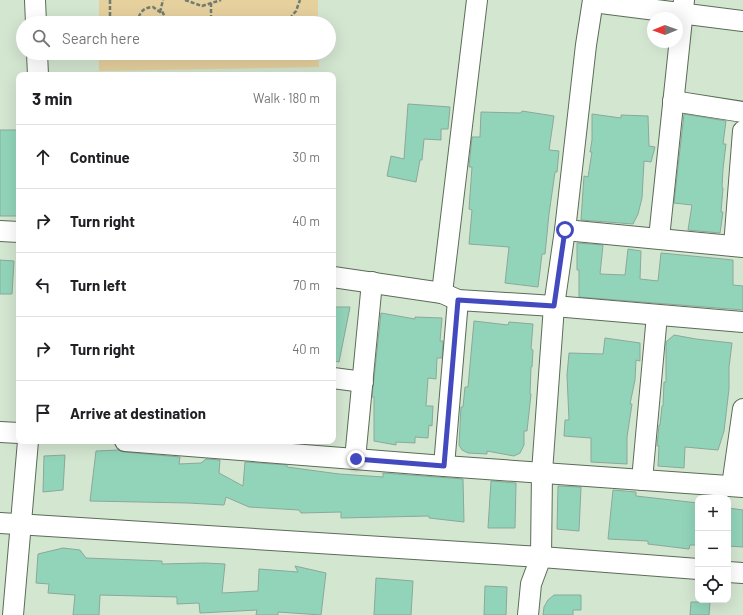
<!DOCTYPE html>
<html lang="en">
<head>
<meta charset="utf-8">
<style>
	body { margin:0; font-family:Barlow,sans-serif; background:#f6f6f6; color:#202124 }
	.controls { position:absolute; right:12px; bottom:12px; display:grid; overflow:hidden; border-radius:8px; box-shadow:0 4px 16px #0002 }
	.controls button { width:36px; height:36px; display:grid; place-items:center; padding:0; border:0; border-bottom:1px solid #e0e0e0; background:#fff; color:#202124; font:20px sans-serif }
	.compass { position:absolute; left:647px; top:12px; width:36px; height:36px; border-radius:50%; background:#fff; box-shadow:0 4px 16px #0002; rotate:269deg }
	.stop { position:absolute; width:12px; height:12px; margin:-9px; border:3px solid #434abf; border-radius:50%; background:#fff }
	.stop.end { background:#434abf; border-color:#fff; box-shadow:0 1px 4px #0008 }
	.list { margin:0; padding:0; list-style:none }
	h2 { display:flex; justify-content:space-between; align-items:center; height:52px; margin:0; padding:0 16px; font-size:17px }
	h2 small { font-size:13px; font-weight:400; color:#757577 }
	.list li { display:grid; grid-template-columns:26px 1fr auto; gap:12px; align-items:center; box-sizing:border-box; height:64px; padding:0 16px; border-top:1px solid #e0e0e0 }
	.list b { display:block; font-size:15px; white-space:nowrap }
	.list em { font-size:13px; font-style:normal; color:#757577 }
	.icon { flex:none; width:22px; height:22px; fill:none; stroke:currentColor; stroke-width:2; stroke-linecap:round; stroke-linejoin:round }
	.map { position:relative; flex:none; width:743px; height:615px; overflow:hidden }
	.search { position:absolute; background:#fff; box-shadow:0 4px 16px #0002; left:16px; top:16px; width:320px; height:44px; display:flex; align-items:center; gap:10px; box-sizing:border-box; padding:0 14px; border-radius:22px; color:#757577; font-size:15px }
	.panel { position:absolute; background:#fff; box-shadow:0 4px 16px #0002; left:16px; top:72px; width:320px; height:372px; border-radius:8px }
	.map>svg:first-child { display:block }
	.green { fill:#e6d09e }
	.building { fill:#92d4ba; stroke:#8ba89b }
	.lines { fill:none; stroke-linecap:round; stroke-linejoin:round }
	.minor-casing { stroke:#5b6c58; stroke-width:22 }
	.path { stroke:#707c6e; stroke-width:2.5; stroke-dasharray:4 2; stroke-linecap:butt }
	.minor { stroke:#fff; stroke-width:20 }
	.route { stroke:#434abf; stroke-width:5 }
</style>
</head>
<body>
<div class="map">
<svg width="743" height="615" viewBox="0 0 743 615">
	<rect width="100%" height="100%" fill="#d3e6d0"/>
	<!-- green -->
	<g class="green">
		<rect x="99" y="0" width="219" height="23"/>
		<polygon points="99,53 318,53 319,67 99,71"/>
	</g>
	<!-- building -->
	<g class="building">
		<polygon points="408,104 450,107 448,129 441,129 441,140 424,139 422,160 420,160 416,182 387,176 391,156 404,159"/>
		<polygon points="522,111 554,116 549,150 559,151 557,172 555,172 549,214 545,254 542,254 538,287 505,283 509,247 469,244 472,210 469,209 472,167 469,167 472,137 480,137 481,112 521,113"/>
		<polygon points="592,114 621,118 621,115 648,116 649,146 655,147 651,162 644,161 642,198 638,214 633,224 581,220 584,176 588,177 592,152 590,152 592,140"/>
		<polygon points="684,114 726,121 723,144 726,144 723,169 722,187 723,188 721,212 723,212 720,233 688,230 692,205 674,203"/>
		<polygon points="0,130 17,130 19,163 19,216 0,216"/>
		<polygon points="577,243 603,245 600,274 625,275 628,249 641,251 640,279 658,281 661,253 733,260 733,285 743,286 743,310 579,297 579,270 577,270"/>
		<polygon points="0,260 14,261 12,294 0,294"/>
		<polygon points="333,307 350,307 339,362 333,361"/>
		<polygon points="381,313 415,319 415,317 442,318 440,341 443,341 442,358 437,358 436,379 428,378 426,406 433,406 432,426 429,425 428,438 415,437 415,443 396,442 396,445 374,441 374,397 372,397"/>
		<polygon points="474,321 508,325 509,322 533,324 531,349 533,350 532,367 531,367 530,394 531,394 527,431 524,431 524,445 520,453 514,456 487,451 487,454 468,453 462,450 459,445 461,407 463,407 465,387 468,387"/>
		<polygon points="674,335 696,339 732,343 729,367 729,389 724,431 718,450 685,447 684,468 658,466 659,446 657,446 659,425 660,425 662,406 663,406 664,382 666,382 666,342"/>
		<polygon points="605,338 640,343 640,361 636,360 635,380 630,404 632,404 627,437 627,464 591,462 591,438 564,436 565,420 569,420 567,375 569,353 603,354"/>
		<polygon points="118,450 124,452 180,457 179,464 201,463 206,459 220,460 219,473 243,486 245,462 287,465 287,467 339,474 383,477 383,473 463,479 464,522 429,518 429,516 341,518 341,512 301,513 299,510 249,507 226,497 224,505 188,503 90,501 96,451"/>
		<polygon points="65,455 63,490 43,492 44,456"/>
		<polygon points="491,481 516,483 515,528 488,528"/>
		<polygon points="558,486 581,487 579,531 557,529"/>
		<polygon points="613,490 636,492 636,496 698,503 698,545 690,545 689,549 648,544 648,541 608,539"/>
		<polygon points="728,508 743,510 743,547 728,546"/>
		<polygon points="63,548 80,550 86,558 162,561 162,564 204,563 225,564 222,593 258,591 259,569 298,572 295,566 326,573 321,615 278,612 278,615 256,615 257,610 200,613 199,603 177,604 177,597 100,595 99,615 73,615 75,595 48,593 49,584 36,583 38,554"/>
		<polygon points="376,578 413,581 411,615 374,615"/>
		<polygon points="485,586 507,587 506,615 484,615"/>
		<polygon points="554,595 581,595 581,610 573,610 573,615 543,615 544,607 548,600"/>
		<polygon points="691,602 710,602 709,615 690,615"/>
	</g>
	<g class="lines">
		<!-- minor casing -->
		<g class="minor-casing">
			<g id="minor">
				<polyline points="35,0 36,23"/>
				<polyline points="593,2 743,21"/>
				<polyline points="37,53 38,75"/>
				<polyline points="673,101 743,112"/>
				<polyline points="565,230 743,247"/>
				<polyline points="0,231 19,232"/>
				<polyline points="659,238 684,0"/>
				<polyline points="734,246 743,131"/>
				<polyline points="333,277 442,293 458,300 554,306 743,322"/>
				<polyline points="442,293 477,0"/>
				<polyline points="333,378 363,382"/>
				<polyline points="0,432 19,433"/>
				<polyline points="125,441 444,466 743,487"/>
				<polyline points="355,459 372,282"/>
				<polyline points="444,466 458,300"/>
				<polyline points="642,480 657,315"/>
				<polyline points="732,486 743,409"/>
				<polyline points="0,523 541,557 698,569"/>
				<polyline points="728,572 743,573"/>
				<polyline points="13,615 28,441"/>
				<polyline points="528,615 531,584 541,557 542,472 554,306 565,230 586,45 593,0"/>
			</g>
		</g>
		<!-- path -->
		<g class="path">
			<polyline points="110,0 110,23"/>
			<polyline points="185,0 202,6 221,0"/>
			<polyline points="211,3 211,23"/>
			<polyline points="160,12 163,0"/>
			<path d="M138 23C138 13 144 7 153 7L160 12 162 11 166 19 165 23"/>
			<polyline points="286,23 296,11 300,0"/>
			<polyline points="116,53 118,55 203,55 209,53"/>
		</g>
		<!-- minor -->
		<use href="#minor" class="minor"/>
	</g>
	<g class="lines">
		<!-- route -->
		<polyline class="route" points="356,459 444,466 458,300 554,306 565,230"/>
	</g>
</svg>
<div class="controls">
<button>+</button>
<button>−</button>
<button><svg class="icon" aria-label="locate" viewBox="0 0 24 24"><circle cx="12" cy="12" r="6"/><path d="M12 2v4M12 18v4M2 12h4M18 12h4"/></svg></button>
</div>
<svg class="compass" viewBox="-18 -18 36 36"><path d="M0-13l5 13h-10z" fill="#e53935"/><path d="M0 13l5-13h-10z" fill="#757577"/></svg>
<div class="stop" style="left:565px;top:230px"></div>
<div class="stop end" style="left:356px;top:459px"></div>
<div class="search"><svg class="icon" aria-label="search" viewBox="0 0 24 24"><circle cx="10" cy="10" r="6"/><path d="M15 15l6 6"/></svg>Search here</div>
<section class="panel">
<h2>3 min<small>Walk · 180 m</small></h2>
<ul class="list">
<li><svg class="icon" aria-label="ahead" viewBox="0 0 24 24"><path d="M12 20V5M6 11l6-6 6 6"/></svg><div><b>Continue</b></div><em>30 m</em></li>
<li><svg class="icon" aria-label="right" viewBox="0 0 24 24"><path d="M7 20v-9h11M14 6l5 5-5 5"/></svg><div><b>Turn right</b></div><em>40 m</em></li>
<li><svg class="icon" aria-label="left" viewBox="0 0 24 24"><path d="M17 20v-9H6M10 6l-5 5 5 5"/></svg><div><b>Turn left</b></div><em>70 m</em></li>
<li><svg class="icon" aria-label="right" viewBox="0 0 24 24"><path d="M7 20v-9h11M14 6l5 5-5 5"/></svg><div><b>Turn right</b></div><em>40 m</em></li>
<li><svg class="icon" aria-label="arrive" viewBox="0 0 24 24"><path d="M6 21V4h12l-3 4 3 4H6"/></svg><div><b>Arrive at destination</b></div></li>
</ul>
</section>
</div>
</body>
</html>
